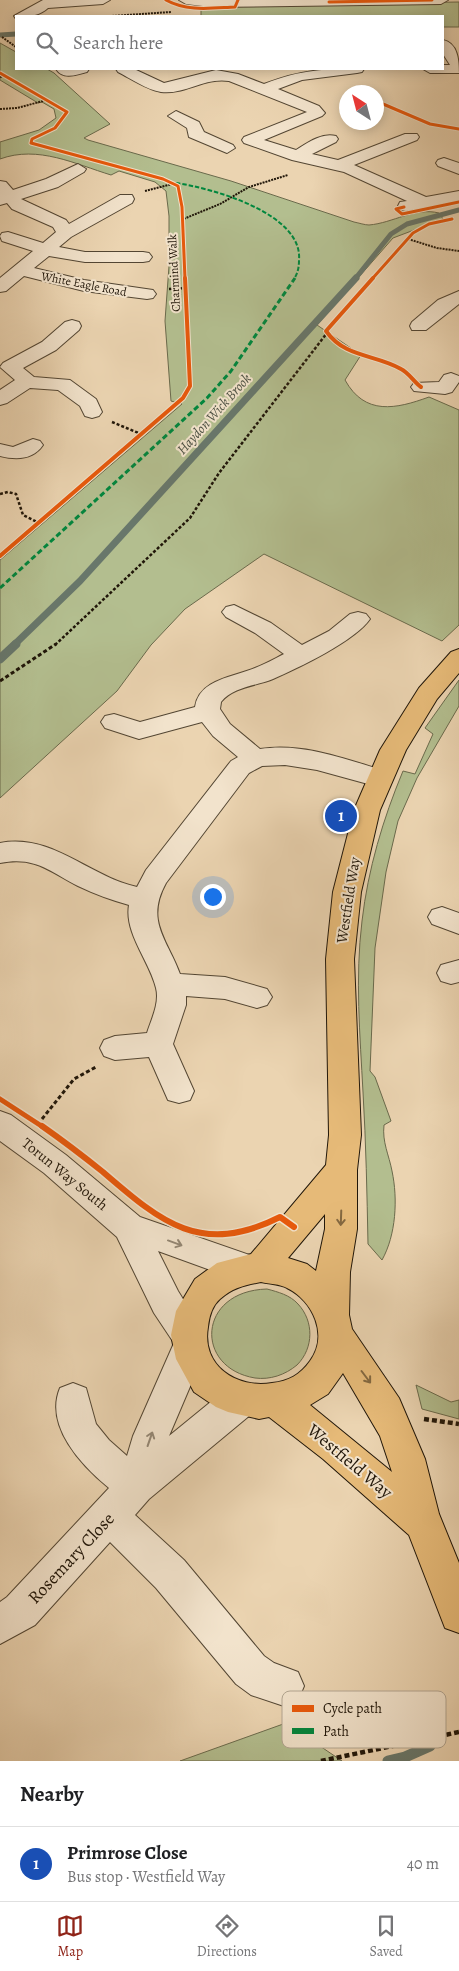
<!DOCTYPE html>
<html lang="en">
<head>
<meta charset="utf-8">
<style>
	body { margin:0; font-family:Alegreya,serif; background:#f6f6f6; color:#202124 }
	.compass { position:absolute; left:339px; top:85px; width:45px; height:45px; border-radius:50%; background:#fff; box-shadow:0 2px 12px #0003; rotate:324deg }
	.you { position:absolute; left:212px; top:896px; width:18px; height:18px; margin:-12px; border:4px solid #fff; border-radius:50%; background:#1a73e8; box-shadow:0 0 0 8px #1a73e833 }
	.badge { display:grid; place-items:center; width:32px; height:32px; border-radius:50%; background:#8f2418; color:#fff; font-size:16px; font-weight:700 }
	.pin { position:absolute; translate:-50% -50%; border:2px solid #fff; box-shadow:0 1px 5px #0006 }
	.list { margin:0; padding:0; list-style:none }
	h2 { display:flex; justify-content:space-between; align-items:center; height:65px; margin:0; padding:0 20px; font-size:21px }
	h2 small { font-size:16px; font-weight:400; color:#757577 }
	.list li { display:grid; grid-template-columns:32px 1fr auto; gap:15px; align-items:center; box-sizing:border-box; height:75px; padding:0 20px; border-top:1px solid #e0e0e0 }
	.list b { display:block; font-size:19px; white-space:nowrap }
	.list p { margin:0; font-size:16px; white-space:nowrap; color:#757577 }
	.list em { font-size:16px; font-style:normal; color:#757577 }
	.icon { flex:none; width:28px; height:28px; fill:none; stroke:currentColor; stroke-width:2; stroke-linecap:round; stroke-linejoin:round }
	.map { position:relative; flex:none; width:459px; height:1761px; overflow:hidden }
	.search { position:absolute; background:#fff; box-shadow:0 2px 12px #0003; left:15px; right:15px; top:15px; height:55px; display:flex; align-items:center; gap:12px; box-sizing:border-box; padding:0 18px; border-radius:0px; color:#757577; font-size:19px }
	.sheet { height:140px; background:#fff }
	nav { display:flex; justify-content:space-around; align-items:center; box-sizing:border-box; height:70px; border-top:1px solid #e0e0e0; background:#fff; font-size:14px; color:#757577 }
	nav a { display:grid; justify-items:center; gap:2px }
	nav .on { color:#8f2418 }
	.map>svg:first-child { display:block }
	.green { fill:#b3be8f; stroke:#6a6a4c }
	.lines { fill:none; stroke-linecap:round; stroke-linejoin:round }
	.stream-far3 { stroke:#68776b; stroke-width:5 }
	.stream-far2 { stroke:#68776b; stroke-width:7 }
	.stream-far1 { stroke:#68776b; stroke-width:9 }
	.stream { stroke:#68776b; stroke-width:11 }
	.minor-casing { stroke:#534633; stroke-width:2 }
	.major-casing { stroke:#201609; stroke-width:2 }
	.path-far3 { stroke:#201609; stroke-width:2; stroke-dasharray:2 1; stroke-linecap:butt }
	.path-far2 { stroke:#201609; stroke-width:2.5; stroke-dasharray:3 2; stroke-linecap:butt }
	.path-far1 { stroke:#201609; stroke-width:3; stroke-dasharray:4 2.5; stroke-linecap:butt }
	.path { stroke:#201609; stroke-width:4.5; stroke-dasharray:5 3; stroke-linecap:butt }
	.minor { fill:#f2e3cc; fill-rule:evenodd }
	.major { fill:#e6ba78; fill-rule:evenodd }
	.quiet-far1 { stroke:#00873e; stroke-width:2; stroke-dasharray:4.5 2; stroke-linecap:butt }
	.quiet { stroke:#00873e; stroke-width:3; stroke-dasharray:5.5 3; stroke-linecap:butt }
	.cycleway-far3-casing { stroke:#f2e3cc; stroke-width:5 }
	.cycleway-far2-casing { stroke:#f2e3cc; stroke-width:6 }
	.cycleway-far1-casing { stroke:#f2e3cc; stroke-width:8 }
	.cycleway-casing { stroke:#f2e3cc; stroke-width:9 }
	.cycleway-far3 { stroke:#e8590c; stroke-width:3 }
	.cycleway-far2 { stroke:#e8590c; stroke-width:4 }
	.cycleway-far1 { stroke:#e8590c; stroke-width:5 }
	.cycleway { stroke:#e8590c; stroke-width:6 }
	.oneway { stroke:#836840 }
	.oneway2 { stroke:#948774 }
	.labels { text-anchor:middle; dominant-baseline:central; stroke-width:4; stroke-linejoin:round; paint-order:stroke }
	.far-street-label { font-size:12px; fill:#201609; stroke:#f2e3cc }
	.far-water-label { font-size:14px; font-style:italic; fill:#4a4f42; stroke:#f2e3cc }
	.street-label { font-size:15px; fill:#201609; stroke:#f2e3cc }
	.near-street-label { font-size:18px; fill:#201609; stroke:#f2e3cc }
	.key { fill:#f2e3cc; stroke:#b3a692; stroke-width:1 }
	.key-label { font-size:14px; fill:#201609 }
</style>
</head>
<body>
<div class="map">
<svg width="459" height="1761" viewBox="0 0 459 1761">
	<rect width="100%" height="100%" fill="#ebd4b1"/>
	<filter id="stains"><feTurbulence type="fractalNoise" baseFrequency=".004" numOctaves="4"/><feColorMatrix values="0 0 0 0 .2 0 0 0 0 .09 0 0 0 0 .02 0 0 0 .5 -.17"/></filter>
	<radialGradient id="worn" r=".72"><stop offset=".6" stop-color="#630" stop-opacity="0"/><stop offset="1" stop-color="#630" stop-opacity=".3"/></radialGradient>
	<!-- green -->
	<g class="green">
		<polygon points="459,2 459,27 443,27 443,16 201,16 201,6"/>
		<path d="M0 43 16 52V69H47L54 73 110 124 84 138 88 140 231 181 354 222C359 223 365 225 369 225 393 223 415 207 439 213L443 219 393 238 317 325 361 355 345 380C365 416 396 409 429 397L459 410V625L442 641 264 554 185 609 151 645 117 691 0 798V560L182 404 171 401 165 321 169 266V216L166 191 155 182 119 171 111 175C75 164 38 145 0 159V142L39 130 56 118 54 109 42 102 38 103 0 80Z"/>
		<path d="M459 680V706L417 778 398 821 386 872 375 948 370 1071 375 1077 391 1121 384 1125C382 1142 389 1155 392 1171 398 1199 396 1235 382 1260L368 1244C367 1194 366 1143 363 1092 360 1035 355 978 362 921 368 869 383 819 403 771L415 774 433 734 425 728Z"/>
		<path d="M267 1289C278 1292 290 1295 298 1304 314 1321 314 1348 297 1365 285 1375 270 1380 255 1378 194 1368 197 1291 267 1289Z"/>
		<polygon points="416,1385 451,1402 459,1400 459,1419 422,1409"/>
		<polygon points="286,1723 342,1761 180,1761"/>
	</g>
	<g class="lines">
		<!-- stream-far3 -->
		<g class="stream-far3">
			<polyline points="0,35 16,34"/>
			<polyline points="355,279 391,234 407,224 459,210"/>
		</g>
		<!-- stream-far2 -->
		<polyline class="stream-far2" points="14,645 80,581 356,278"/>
		<!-- stream-far1 -->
		<polyline class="stream-far1" points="0,659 16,644"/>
		<!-- stream -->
		<polyline class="stream" points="388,1761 405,1757 430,1746"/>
		<!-- minor casing -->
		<g class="minor-casing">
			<g id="minor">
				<path d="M43 0H110L103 4 48 8C38 17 29 16 16 16V19L14 16Z"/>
				<polygon points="179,0 448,0 441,4 211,7 186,4"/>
				<path d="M443 40C458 43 459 61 459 73H430L423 69H443V65H450L443 54Z"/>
				<path d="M56 69H89L87 72C76 75 63 80 56 69Z"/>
				<path d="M116 69H134L164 83 216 70 238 74 264 84C303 69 323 69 364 69L362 72 357 73 302 80 278 89 319 106 325 113 322 116 264 140 296 150C307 143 322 132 336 136L338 139 336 142 312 154 338 160 405 134H417L419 137 417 140 354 165 426 197 459 191V201L406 211 400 210 398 206 400 202 407 201 344 172 292 160 244 143 242 140 244 137 307 112 229 81C205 77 184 95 161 92 147 90 130 78 118 72Z"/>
				<polygon points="176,111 199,122 204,132 233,145 235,148 227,153 189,137 187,128 168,116"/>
				<polygon points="444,158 459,163 459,174 438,166 436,163 438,160"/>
				<polygon points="78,164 86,169 84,172 58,187 21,199 66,220 69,224 120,195 132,195 134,199 132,203 71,237 59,247 85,252 143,252 149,253 152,257 149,261 143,262 85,262 49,256 34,268 84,280 153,290 156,294 153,298 147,299 84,291 24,276 6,291 0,292 0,278 33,251 2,241 0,236 2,233 8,232 43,243 56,232 53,227 12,209 7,203 0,205 0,181 6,182 13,190 46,179"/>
				<polygon points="459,291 459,304 426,330 412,330 410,326 412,322 438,300"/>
				<polygon points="72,320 79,322 81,326 79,330 56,350 23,368 34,377 70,380 96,399 102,412 99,416 92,418 85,416 80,406 58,390 30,388 7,403 0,405 0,390 15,380 0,367 3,363 42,342 65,322"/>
				<polygon points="451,373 459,376 459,382 452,392 445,394 414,391 411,387 414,383 439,382 444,375"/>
				<path d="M33 439 40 441 43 445C33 460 16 460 0 456V444L13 447Z"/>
				<path d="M234 605 271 623 302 645 329 631 350 614 358 612 366 614 370 619C355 641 298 668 273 679 256 686 233 687 221 702L220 709 230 724 260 749C303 742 348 760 388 772L392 778 388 784 379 787 317 770 285 765 262 766 249 773 166 883C145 921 167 939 180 974L225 977 267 989 272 997 267 1005 257 1008 225 999 186 996V1005L173 1044 194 1091 190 1100 179 1103 168 1100 149 1057 115 1060 104 1056 100 1048 104 1040 115 1036 147 1033C151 1020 160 1003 156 988 150 962 124 933 129 905 111 900 95 894 78 886 49 871 35 856 0 863V843C52 833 88 876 137 887L146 870 231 761 238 757 213 736 202 722 139 739 105 728 101 722 105 716 114 714 140 722 195 707C199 679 234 677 255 668 265 664 274 659 284 654L255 633 226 617 222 612 226 607Z"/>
				<polygon points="442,907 459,913 459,934 432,924 428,917 432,910"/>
				<polygon points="459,960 459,982 451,984 441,981 437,973 441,965"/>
				<path d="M0 1111 11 1115 66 1155 140 1217 258 1258 263 1268 258 1278 246 1283 158 1251 178 1291 204 1333 202 1339 206 1349 169 1436 229 1387 242 1382 255 1387 260 1399 255 1411 149 1499 135 1515 184 1560 264 1656 274 1663 298 1672 304 1686 298 1700 284 1706 251 1695 236 1684 156 1588 110 1542 35 1625 0 1644V1602L7 1597 109 1488C82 1466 44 1426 60 1388L73 1383 86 1388 96 1424 109 1440 127 1456 133 1436 174 1343 154 1313 117 1237 44 1173 0 1141Z"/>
			</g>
		</g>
		<!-- major casing -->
		<g class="major-casing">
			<path id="major" d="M459 649V673L437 699 406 750 380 810 361 892 354 959 361 1135 357 1170V1229L350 1272 349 1315 352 1329 399 1398 425 1459 439 1514 459 1563V1633L445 1628 409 1535 323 1459 269 1417 259 1419 228 1412 216 1407 194 1392 176 1359 171 1335 176 1311 195 1279 217 1263 251 1254 326 1165 329 1135 326 959 333 892 354 810 380 750 419 688 451 652ZM325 1214V1229L316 1271 307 1264 288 1258ZM261 1282C269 1284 280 1284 287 1288 313 1301 329 1335 310 1361 300 1375 289 1381 272 1383 237 1389 201 1366 208 1327 209 1317 212 1306 220 1299 232 1288 245 1285 261 1282ZM343 1373 380 1436 392 1472 310 1405 328 1394Z"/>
		</g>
		<!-- path-far3 -->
		<g class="path-far3">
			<polyline points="112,16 171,12"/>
			<polyline points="2,37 16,47"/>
			<polyline points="0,77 4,76"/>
			<polyline points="0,109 17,108 47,100"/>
			<polyline points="145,191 176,183"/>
			<polyline points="181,220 220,204 249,187 288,175"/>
			<polyline points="408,239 437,248 459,251"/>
		</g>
		<!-- path-far2 -->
		<g class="path-far2">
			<polyline points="169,289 186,288"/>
			<polyline points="112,422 141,434"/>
			<polyline points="0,494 8,492 16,494 23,515 39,523"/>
			<polyline points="55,645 190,518 219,473 327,333"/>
		</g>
		<!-- path-far1 -->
		<g class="path-far1">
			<polyline points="0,681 56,644"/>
			<polyline points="42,1119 74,1079 96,1067"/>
		</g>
		<!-- path -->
		<g class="path">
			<polyline points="424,1419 459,1424"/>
			<polyline points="321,1761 459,1732"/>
		</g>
		<!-- minor -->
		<use href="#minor" class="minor"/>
		<!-- major -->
		<use href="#major" class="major"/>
		<!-- quiet-far1 -->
		<path class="quiet-far1" d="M176 183C211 188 303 213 299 260 299 267 298 273 294 279"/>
		<!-- quiet -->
		<polyline class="quiet" points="0,588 207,398 231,371 295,278"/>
		<!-- cycleway-far3 casing -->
		<g class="cycleway-far3-casing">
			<g id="cycleway-far3">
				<path d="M166 0C187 12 212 8 235 7L238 0"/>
				<polyline points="329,2 432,0"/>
				<polyline points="0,73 67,112 55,128 32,139 31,143 163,179 178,186 182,207 185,279"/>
				<polyline points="376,101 430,124 459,129"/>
				<polyline points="404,207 396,209 402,214 459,202"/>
				<polyline points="372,279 413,233 429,224 452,219"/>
			</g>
		</g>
		<!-- cycleway-far2 casing -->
		<g class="cycleway-far2-casing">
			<g id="cycleway-far2">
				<path d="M373 278 326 331C345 358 375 354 401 369 409 373 414 382 421 387"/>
				<polyline points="0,556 183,398 190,386 185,278"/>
			</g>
		</g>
		<!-- cycleway-far1 casing -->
		<g class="cycleway-far1-casing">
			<polyline id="cycleway-far1" points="0,1099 43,1127"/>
		</g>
		<!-- cycleway casing -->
		<g class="cycleway-casing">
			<path id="cycleway" d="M42 1126C62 1140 83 1156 103 1172 161 1222 201 1257 280 1217L294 1227"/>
		</g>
		<!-- cycleway-far3 -->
		<use href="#cycleway-far3" class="cycleway-far3"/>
		<!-- cycleway-far2 -->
		<use href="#cycleway-far2" class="cycleway-far2"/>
		<!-- cycleway-far1 -->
		<use href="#cycleway-far1" class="cycleway-far1"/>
		<!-- cycleway -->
		<use href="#cycleway" class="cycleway"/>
	</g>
	<!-- one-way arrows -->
	<defs><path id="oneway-shaft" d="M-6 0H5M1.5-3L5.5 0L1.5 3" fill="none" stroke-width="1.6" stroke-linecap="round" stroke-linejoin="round" transform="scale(1.25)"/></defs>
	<g class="oneway">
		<use href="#oneway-shaft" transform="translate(341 1218) rotate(92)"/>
		<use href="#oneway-shaft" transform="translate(366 1377) rotate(53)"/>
	</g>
	<g class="oneway2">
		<use href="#oneway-shaft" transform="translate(175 1243) rotate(20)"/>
		<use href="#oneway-shaft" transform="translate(150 1439) rotate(-71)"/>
	</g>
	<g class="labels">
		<!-- far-street labels -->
		<g class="far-street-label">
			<text transform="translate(174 273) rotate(-93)">Charmind Walk</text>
			<text transform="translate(84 284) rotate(11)">White Eagle Road</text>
		</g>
		<!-- far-water labels -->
		<g class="far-water-label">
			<text transform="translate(214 414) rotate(-48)">Haydon Wick Brook</text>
		</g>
		<!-- street labels -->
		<g class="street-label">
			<text transform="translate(348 900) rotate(-81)">Westfield Way</text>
			<text transform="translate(65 1174) rotate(39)">Torun Way South</text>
		</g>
		<!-- near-street labels -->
		<g class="near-street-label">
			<text transform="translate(350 1461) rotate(40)">Westfield Way</text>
			<text transform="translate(71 1558) rotate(-47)">Rosemary Close</text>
		</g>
	</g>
	<!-- legend -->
	<rect x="282" y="1691" width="164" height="57" rx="8" class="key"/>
	<rect x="292" y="1705" width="22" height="7" fill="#e8590c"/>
	<rect x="292" y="1728" width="22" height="6" fill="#00873e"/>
	<g class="key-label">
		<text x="323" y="1713">Cycle path</text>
		<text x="323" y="1736">Path</text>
	</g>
	<rect width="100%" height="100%" filter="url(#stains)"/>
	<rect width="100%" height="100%" fill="url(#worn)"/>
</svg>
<svg class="compass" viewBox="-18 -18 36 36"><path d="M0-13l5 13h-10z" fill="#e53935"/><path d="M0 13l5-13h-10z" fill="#757577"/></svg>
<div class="you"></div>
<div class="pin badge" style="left:341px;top:816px;background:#1a4fb4">1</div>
<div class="search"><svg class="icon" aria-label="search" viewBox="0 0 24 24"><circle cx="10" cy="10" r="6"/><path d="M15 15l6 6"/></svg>Search here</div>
</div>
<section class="sheet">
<h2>Nearby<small></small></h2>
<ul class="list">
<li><span class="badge" style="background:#1a4fb4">1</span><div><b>Primrose Close</b><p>Bus stop · Westfield Way</p></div><em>40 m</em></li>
</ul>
</section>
<nav>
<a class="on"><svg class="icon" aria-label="map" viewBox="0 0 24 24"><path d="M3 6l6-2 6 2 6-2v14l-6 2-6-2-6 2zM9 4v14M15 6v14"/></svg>Map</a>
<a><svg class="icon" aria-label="directions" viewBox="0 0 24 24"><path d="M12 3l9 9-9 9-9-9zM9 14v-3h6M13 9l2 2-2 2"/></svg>Directions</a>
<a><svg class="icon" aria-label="saved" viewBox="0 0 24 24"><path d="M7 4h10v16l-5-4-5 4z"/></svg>Saved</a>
</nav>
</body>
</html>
